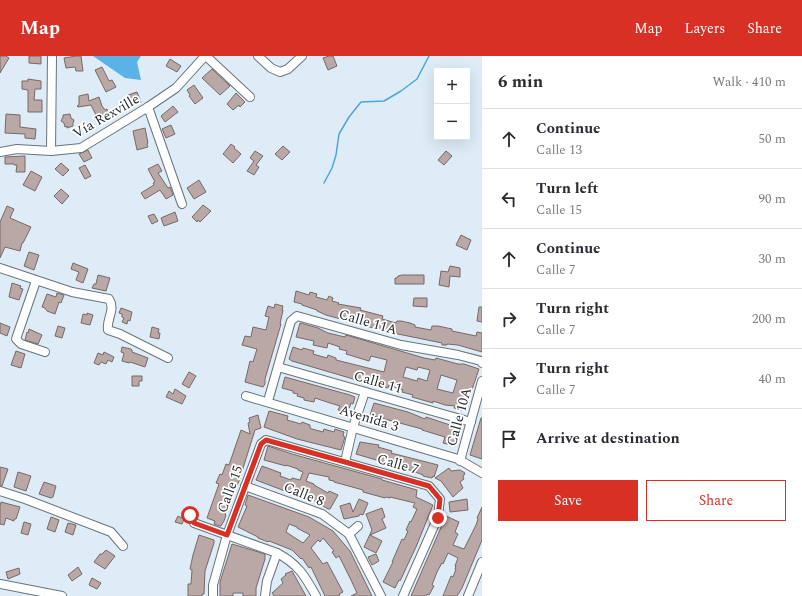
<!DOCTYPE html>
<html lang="en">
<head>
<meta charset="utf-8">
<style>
	body { margin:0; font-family:Spectral,serif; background:#f7f7f7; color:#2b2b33 }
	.controls { position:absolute; right:12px; top:12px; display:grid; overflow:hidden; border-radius:0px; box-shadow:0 4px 16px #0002 }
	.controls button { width:36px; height:36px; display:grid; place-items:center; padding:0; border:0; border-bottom:1px solid #e1e1e2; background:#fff; color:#2b2b33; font:20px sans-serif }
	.stop { position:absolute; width:12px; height:12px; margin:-9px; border:3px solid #d93025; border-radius:50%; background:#fff }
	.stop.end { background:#d93025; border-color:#fff; box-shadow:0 1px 4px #0008 }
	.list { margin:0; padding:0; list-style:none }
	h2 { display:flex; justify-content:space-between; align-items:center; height:52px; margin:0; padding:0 16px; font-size:17px }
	h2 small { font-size:13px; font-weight:400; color:#7c7c81 }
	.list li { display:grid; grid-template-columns:26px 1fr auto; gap:12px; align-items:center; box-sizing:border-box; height:60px; padding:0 16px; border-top:1px solid #e1e1e2 }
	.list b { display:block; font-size:15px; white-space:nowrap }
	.list p { margin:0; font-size:13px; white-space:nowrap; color:#7c7c81 }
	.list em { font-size:13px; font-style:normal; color:#7c7c81 }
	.actions { display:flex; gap:8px; padding:12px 16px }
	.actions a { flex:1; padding:9px 0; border:1px solid #d93025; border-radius:0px; text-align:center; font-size:14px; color:#d93025 }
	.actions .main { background:#d93025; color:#fff }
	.icon { flex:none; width:22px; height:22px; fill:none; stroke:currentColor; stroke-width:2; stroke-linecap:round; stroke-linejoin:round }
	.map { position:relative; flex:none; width:482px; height:540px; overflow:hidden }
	header { display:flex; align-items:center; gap:24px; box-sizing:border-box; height:56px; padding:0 20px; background:#d93025; color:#fff }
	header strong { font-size:19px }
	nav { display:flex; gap:22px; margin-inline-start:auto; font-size:14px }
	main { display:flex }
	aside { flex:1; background:#fff }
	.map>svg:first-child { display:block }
	.forest { fill:#5ab2e6 }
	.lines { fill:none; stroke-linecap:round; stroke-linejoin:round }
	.stream { stroke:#4da6d9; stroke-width:1.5 }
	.building { fill:#b9a8a5; stroke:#786866; fill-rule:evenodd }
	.minor-casing { stroke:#67747c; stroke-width:10 }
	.minor { stroke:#fff; stroke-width:8 }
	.route { stroke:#d93025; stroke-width:5 }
	.labels { text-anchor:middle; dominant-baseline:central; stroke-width:3.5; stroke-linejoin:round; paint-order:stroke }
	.street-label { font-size:14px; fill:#272c30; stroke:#fff }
</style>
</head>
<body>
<header>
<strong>Map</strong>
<nav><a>Map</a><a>Layers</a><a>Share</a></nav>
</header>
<main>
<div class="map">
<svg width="482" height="540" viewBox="0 0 482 540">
	<rect width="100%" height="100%" fill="#ddecf6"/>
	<!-- forest -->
	<polygon class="forest" points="93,0 141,0 137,6 141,24 125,22"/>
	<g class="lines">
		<!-- stream -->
		<polyline class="stream" points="324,127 332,112 336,99 339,78 349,61 361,46 384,45 401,35 417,23 429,0"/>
	</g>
	<!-- building -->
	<g class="building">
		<polygon points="0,0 6,0 9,2 0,17"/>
		<polygon points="29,0 41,0 41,8 29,7"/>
		<polygon points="76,0 81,0 83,15 76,15 75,11 66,12 64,2"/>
		<polygon points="329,0 333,0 337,10 328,14 323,2"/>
		<polygon points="170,3 181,10 177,16 166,10"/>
		<polygon points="102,11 109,25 112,24 116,31 106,36 95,14"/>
		<polygon points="212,13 230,30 220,39 202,22"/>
		<polygon points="28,23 41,25 41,33 35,33 34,44 42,44 42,56 28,56 28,34 22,33 22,25 28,25"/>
		<polygon points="194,29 203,42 195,48 189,40 190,39 187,34"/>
		<polygon points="137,36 141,46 132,49 128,39"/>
		<polygon points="236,37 245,46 240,51 239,49 233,54 227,48"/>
		<polygon points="88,38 89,45 99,41 102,50 105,54 107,53 108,57 106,58 107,61 101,63 100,61 97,61 91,49 78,51 77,50 79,49 79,40"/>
		<polygon points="173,50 178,56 165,66 161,60"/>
		<polygon points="6,58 20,59 20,71 36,73 35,83 25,82 25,78 5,77"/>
		<polygon points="70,58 71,62 74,64 73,67 73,70 67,72 67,70 65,71 64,67 61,65 63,61 63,59"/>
		<polygon points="171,69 175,78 166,82 162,73"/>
		<polygon points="145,72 148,87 147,88 148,91 137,94 133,75"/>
		<polygon points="231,88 235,91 234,92 241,98 233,107 223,98"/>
		<polygon points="283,90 290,96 282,104 275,98"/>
		<polygon points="88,94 92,102 84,106 79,98"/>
		<polygon points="255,95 263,100 256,109 259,111 254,119 247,115 254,105 250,102"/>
		<polygon points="446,95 452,100 444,109 438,104"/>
		<polygon points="25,100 25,116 16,116 17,109 14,109 14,108 5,108 5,101"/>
		<polygon points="61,107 69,114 63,120 55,113"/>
		<polygon points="158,108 162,115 158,117 168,132 170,131 173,139 166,143 160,134 145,143 141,137 154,129 153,127 155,126 148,113"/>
		<polygon points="85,109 91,120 85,123 79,112"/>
		<polygon points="31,115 42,121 35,135 23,129"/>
		<polygon points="199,124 206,136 194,143 187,132"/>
		<polygon points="61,133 69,140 62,148 54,140"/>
		<polygon points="203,149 211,155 200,166 198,164 197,166 192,161"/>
		<polygon points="7,150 14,153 10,162 31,171 23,187 22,187 20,195 5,191 0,202 0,166"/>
		<polygon points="175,156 178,165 164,170 161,162"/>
		<polygon points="154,158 158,165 152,168 148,160"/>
		<polygon points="461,179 471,184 467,194 456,189"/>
		<polygon points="29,196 39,199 34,214 24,210"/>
		<polygon points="73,207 88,213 83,227 76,224 79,216 71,213"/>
		<polygon points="450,210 460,212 460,221 450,220 449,231 439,229 441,215 448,216"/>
		<polygon points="98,219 110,222 106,235 92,232 94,228 96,228"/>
		<polygon points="402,219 424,219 424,228 395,228 395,222 397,222 398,220"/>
		<polygon points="12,227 21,230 20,232 23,233 19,244 9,241"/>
		<polygon points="296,235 309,239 310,236 317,238 316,241 327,244 329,240 333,242 332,245 339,247 338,248 361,252 360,254 383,260 382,263 396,267 397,265 401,265 410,267 415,269 415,271 431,274 432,270 438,270 452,273 452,275 476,280 477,276 482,277 482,296 458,289 447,288 447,289 442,289 442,287 388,276 326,259 317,255 317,254 302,249 302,248 294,246"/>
		<polygon points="57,237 64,239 61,247 59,246 55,258 47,255 45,252 42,251 47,238 56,241"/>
		<polygon points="414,242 427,242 427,251 413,250"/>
		<polygon points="275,248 283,250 282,254 283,254 280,268 281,268 265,323 265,328 263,331 245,326 250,305 253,306 257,293 242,289 245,280 251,281 253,271 266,274 269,261 265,260 268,250 274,252"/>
		<polygon points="479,251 482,251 482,266 477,265"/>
		<polygon points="121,252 132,256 130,265 128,264 127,268 122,266 124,262 122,261 122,258 119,257"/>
		<polygon points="87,257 93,259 90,269 81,267 83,258 87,259"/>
		<polygon points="0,267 10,271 7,280 0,277"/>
		<path d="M300 267 318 272 328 277 345 281 346 279 424 302 435 304 436 302 458 308H464L479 313 465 354 463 353 462 354 454 352 455 350 445 349 433 345V347L412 341 413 339 402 336 403 334 389 329 388 332 377 330 292 305 289 303 293 291 302 294 303 292 314 295 313 298 327 302 328 299 336 302V304L384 316 387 304 371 300 369 305 346 298 347 295 339 293 340 291 328 287 327 292 313 289 314 285 296 281ZM406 311 417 314 418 311 430 314 427 325 418 322 417 325 403 321ZM441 319 457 324 453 337 437 333Z"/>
		<polygon points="58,270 65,272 62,282 55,280"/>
		<polygon points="152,271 159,273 158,277 160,277 159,283 150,281"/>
		<polygon points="29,273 42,279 38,288 25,284 27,276 28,277"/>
		<polygon points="122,291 131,293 132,294 132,296 148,302 145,311 130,306 129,307 122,305 124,297 121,296"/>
		<polygon points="16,295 25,298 21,312 11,309"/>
		<polygon points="104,296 114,301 112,306 108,304 106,308 101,306 99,309 94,307 98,297 103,299"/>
		<polygon points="189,316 196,320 189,332 182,328"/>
		<polygon points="132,320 142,320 142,325 139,325 139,330 132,330"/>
		<polygon points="285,321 350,339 355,341 353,348 351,347 348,356 338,354 340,350 330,347 315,342 314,346 304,344 304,342 297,340 298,338 293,337 293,335 282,332"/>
		<polygon points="175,333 186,340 182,348 166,341 169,335 173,338"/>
		<polygon points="374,347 408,356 425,363 426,361 450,369 451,368 460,370 455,390 443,387 445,381 422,374 422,373 370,359"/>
		<polygon points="269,355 288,360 287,364 301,368 302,366 310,369 310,372 312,373 323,376 324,373 334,376 335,373 344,376 343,380 345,381 341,394 297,383 264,371"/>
		<polygon points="258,359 261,372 255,374 239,425 225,458 226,459 224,465 221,470 220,470 214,468 215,465 207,462 219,428 216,427 220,418 222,419 226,408 229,409 241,374 250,378 248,367 250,366 249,362"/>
		<polygon points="481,362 482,362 482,403 470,399"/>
		<polygon points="360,386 379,389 378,391 392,395 391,397 438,409 434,421 433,420 432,422 423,420 423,419 413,415 356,398"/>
		<polygon points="268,390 292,398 382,423 382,424 417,434 416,441 433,449 416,491 400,525 399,524 395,532 383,526 393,506 392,506 402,483 404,484 408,475 406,474 410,465 411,466 417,453 413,451 415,447 390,441 390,442 386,441 385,442 363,436 363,434 334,426 334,425 329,424 329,421 309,417 306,425 314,428 314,429 328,437 329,435 338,439 330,453 328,453 313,444 298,439 298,440 256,424 262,410 281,417 280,420 291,424 292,422 300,424 303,416 298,414 298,413 286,409 286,410 264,404"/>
		<polygon points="0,411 8,413 2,430 0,430"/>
		<polygon points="449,412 451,415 460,414 465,417 463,421 464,423 460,426 463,432 453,441 441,425 435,422"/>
		<polygon points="18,416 31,420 26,435 14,431"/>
		<polygon points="44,426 56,430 53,441 51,442 39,438"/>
		<path d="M248 439 309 461 333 475 350 495 372 540H351L357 537 351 524 339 500 336 502 332 496 334 495 323 482 320 486 318 484 311 492 323 508 327 506 343 536 339 538 340 540H325L311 511 309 512 302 502 301 503 292 494 269 485 268 486 258 482V481L238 471 247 450 245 449ZM289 468 297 471V472L310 479 303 487 286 476Z"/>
		<polygon points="359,443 368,447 363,459 360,458 359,460 344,463 340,450 350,447 353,456"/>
		<polygon points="467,443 468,454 450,456 449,446"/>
		<polygon points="1,446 20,451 16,463 14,463 14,465 6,462 4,469 0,468 0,450"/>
		<polygon points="482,451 482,484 462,532 457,540 443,540 451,520 453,521 456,513 455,513 456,510 455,510 458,502 448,497 443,508 442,507 437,516 432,529 434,530 429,539 427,538 426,540 411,540 446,460 459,466 455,476 458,478 453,489 464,493 476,469 478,463 477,462"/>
		<polygon points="382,452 385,461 382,463 386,472 370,479 382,485 376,497 364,491 372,474 366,458"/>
		<polygon points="178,460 184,463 182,468 175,466"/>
		<polygon points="51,461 59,464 55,476 47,473"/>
		<polygon points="24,466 31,468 28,479 21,477"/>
		<polygon points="68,467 76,469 73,479 65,476"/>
		<polygon points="199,479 214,484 214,487 205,515 204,538 202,538 202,540 188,540 188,528 191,528 192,514 190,513 193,499"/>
		<polygon points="232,488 265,498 265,503 256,532 256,540 243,540 243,537 233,537 233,540 220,540 220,526"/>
		<polygon points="106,494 115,500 105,513 94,506 100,498 102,498"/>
		<polygon points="376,498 379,505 372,509 368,501"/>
		<polygon points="78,511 82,518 72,525 68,519"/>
		<polygon points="19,512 20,518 8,523 6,516"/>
		<polygon points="292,515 306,540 274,540 272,537 283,527 281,523 286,519 285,518"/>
		<polygon points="92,522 101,527 97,533 89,529"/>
	</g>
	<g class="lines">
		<!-- minor casing -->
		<g class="minor-casing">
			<g id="minor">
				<polyline points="206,0 250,41"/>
				<polyline points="258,0 271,12 280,16 288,13 302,0"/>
				<polyline points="148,51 182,148"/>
				<polyline points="51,95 52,0"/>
				<polyline points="0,96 17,93 51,95 81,92 148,51 176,32 205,0"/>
				<path d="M0 212 72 236 109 243C116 254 106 263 108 274L120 278 168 302"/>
				<polyline points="36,225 16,283 21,288 45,296"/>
				<polyline points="278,311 471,366"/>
				<polyline points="246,340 458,403 482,417"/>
				<polyline points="268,345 291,265 297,260 401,289 458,299 481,305 482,307"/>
				<polyline points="460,405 482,325"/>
				<polyline points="345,406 353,371 365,336"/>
				<polyline points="245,430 322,458 349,478 381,540"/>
				<polyline points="0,435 25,443 111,476 123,490"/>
				<path d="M190 459 194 467 277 497C298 508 305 520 316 540"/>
				<polyline points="349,478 358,470"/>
				<polyline points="0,528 62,540"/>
				<polyline points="213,540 213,529 227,479 261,388 266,384 429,430 440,443 438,461 403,540"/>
				<polyline points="265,540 267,525 277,497"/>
				<polyline points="468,540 482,506"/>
			</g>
		</g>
		<!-- minor -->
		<use href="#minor" class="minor"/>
	</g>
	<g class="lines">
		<!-- route -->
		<polyline class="route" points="190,459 194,467 227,479 261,388 266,384 345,406 429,430 440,443 438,462"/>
	</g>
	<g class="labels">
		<!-- street labels -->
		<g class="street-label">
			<text transform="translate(106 60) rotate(-30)">Vía Rexville</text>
			<text transform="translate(368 266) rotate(16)">Calle 11A</text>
			<text transform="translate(378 326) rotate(16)">Calle 11</text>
			<text transform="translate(459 361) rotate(-75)">Calle 10A</text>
			<text transform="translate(369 362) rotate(17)">Avenida 3</text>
			<text transform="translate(398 408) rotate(16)">Calle 7</text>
			<text transform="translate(230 433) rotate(-70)">Calle 15</text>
			<text transform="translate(304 438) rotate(22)">Calle 8</text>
		</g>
	</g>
</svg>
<div class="controls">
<button>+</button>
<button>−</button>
</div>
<div class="stop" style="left:190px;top:459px"></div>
<div class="stop end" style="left:438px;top:462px"></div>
</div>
<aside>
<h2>6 min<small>Walk · 410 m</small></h2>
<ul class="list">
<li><svg class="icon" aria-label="ahead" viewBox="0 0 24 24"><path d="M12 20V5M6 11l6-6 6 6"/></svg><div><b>Continue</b><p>Calle 13</p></div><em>50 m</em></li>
<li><svg class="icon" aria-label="left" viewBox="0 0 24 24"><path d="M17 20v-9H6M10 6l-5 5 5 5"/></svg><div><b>Turn left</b><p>Calle 15</p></div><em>90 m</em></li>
<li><svg class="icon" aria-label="ahead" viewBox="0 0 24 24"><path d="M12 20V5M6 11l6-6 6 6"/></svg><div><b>Continue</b><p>Calle 7</p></div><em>30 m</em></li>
<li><svg class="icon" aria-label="right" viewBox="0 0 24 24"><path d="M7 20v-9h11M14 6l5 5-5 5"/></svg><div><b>Turn right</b><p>Calle 7</p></div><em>200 m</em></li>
<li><svg class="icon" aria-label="right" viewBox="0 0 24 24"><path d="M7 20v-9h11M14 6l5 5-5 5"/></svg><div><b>Turn right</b><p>Calle 7</p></div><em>40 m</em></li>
<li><svg class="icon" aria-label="arrive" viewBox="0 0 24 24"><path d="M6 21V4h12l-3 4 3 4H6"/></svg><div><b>Arrive at destination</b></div></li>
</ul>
<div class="actions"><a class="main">Save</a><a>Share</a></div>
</aside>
</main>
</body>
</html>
